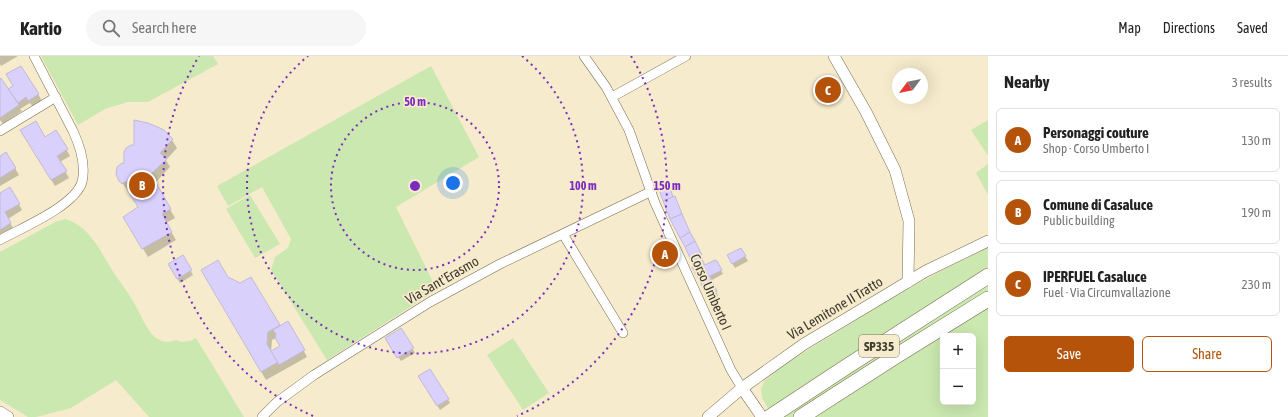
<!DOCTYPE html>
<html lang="en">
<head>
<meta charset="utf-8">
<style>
	body { margin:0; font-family:"Asap Condensed",sans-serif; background:#f6f6f6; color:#222 }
	.controls { position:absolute; right:12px; bottom:12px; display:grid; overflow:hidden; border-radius:6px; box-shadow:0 4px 16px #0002 }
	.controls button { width:36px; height:36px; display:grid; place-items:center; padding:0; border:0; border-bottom:1px solid #e0e0e0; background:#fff; color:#222; font:20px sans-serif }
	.compass { position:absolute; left:892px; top:12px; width:36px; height:36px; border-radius:50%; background:#fff; box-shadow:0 4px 16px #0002; rotate:238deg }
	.you { position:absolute; left:453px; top:127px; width:14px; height:14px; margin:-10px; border:3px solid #fff; border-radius:50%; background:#1a73e8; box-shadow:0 0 0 6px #1a73e833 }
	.badge { display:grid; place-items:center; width:26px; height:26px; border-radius:50%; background:#b45309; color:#fff; font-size:13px; font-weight:700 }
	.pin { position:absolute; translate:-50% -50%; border:2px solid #fff; box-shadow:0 1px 4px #0006 }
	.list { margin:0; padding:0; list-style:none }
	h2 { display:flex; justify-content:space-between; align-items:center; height:52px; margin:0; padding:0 16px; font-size:17px }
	h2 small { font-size:13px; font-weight:400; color:#767676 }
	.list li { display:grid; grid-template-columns:26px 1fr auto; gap:12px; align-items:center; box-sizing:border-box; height:64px; margin:0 8px 8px; padding:0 8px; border:1px solid #e0e0e0; border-radius:6px }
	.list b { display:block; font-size:15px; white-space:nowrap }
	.list p { margin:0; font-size:13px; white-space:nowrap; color:#767676 }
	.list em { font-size:13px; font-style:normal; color:#767676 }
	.actions { display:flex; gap:8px; padding:12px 16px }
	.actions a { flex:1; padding:9px 0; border:1px solid #b45309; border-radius:6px; text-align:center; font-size:14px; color:#b45309 }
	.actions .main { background:#b45309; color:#fff }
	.icon { flex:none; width:22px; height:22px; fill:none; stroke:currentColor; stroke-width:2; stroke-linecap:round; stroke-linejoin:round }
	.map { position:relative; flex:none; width:988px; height:361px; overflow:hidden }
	header { display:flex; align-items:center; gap:24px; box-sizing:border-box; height:56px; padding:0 20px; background:#fff; border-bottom:1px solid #e0e0e0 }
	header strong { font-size:19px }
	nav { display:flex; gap:22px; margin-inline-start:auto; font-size:14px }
	.search { width:280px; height:36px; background:#f6f6f6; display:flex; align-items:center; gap:10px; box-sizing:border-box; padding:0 14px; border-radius:22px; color:#767676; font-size:15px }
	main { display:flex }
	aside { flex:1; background:#fff }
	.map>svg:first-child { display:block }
	.green { fill:#cbe8b0; fill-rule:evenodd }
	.shadow { fill:#0003; fill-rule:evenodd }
	.building { fill:#dad0fc; stroke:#c1bad8 }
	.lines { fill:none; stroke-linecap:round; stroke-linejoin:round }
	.minor-casing { stroke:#776d52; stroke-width:10 }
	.tertiary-casing { stroke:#776d52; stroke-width:12 }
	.trunk-casing { stroke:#776d52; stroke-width:16 }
	.minor { stroke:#fff; stroke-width:9 }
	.tertiary { stroke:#fff; stroke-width:11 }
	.trunk { stroke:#fff; stroke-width:15 }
	.ring { fill:none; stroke:#7b2cbf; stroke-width:2; stroke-dasharray:2 4 }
	.labels { text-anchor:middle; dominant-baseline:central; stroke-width:3.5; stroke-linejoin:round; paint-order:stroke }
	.shield { fill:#f6ebcc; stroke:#76705e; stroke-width:1 }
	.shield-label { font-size:13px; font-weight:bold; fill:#3f3b2f }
	.street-label { font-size:14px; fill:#3f3b2f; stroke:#f6ebcc }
	.centre { fill:#7b2cbf; stroke:#f6ebcc; stroke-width:2 }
	.ring-label { font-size:12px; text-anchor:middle; font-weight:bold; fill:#7b2cbf; stroke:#f6ebcc; stroke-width:3.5; stroke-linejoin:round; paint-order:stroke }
</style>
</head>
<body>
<header>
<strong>Kartio</strong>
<div class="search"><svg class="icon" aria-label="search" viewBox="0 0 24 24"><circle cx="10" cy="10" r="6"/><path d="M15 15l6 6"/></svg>Search here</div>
<nav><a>Map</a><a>Directions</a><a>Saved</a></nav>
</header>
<main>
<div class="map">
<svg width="988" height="361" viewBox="0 0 988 361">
	<rect width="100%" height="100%" fill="#f6ebcc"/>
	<!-- green -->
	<g class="green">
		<polygon points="41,0 213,0 218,8 148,46 128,46 105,53 78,69"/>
		<polygon points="431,10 479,101 396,151 437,234 327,304 271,214 275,201 288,192 291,183 262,131 228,150 217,130"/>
		<polygon points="988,64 988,100 971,74"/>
		<polygon points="988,108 988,139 976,117"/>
		<polygon points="250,139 280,188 255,202 226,153"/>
		<path d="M65 163C89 170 100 194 112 214 119 225 128 236 134 247 140 257 144 268 151 277 153 281 162 286 167 286 173 286 175 282 181 286L190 285 196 282 244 361H149L116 324 71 352 36 361H28L0 344V196L55 166Z"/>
		<path d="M988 192V361H773L762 342 761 333 765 324 790 305 887 245 939 216ZM943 280H973V346H943Z"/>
		<polygon points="513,282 549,337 523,354 487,299"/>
	</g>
	<!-- shadow -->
	<g class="shadow">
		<polygon points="0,0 18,0 1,10 0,8"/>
		<polygon points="0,24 8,34 38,38 42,45 33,51 30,47 20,53 22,55 3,68 0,64"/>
		<polygon points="22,75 45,82 56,75 70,100 60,106 69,122 55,130"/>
		<polygon points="172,84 177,92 166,104 170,111 155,127 175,162 166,167 176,184 148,201 124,161 139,152 129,134 128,135 118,121 123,109"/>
		<polygon points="6,97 19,119 0,130 0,101"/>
		<polygon points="10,132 22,154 8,163 14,174 0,182 0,138"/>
		<polygon points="675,141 683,163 703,203 701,204 705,211 716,206 723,218 712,224 718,240 710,245 694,208 671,162 673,142"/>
		<polygon points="741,193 748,205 735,212 728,200"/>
		<polygon points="182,200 193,219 180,227 169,208"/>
		<path d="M203 214 228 222 240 229 251 222 280 271 288 266 307 301 266 324ZM276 282 281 291 271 297 272 284Z"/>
		<polygon points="401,273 415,297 401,305 386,282"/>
		<polygon points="430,314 450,347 440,354 420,321"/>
	</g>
	<!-- building -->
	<g class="building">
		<polygon points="21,10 39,38 28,45 26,41 18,47 8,33 13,30 6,18"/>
		<polygon points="1,22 19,49 0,62 0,23"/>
		<polygon points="134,64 148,67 155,70 164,74 173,83 160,97 167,103 151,118 171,153 162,158 172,176 142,193 123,161 138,151 128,135 131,134 128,129 128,126 124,126 122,128 119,125 116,118 117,111 122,107 123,108 124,106 124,96 126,92 131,89 134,89"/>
		<polygon points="36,65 45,81 56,74 68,93 57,100 67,115 51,124 20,74"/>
		<polygon points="6,96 16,112 0,122 0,100"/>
		<polygon points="10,131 20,148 5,156 11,167 0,174 0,137"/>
		<polygon points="670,131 673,141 663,145 660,136"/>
		<polygon points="675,140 682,158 670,163 663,145"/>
		<polygon points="682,158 690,176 680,182 670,163"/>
		<polygon points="690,176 695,185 685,191 680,182"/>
		<polygon points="695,185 702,199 691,204 685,191"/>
		<polygon points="741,192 746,200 732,208 727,199"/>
		<polygon points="183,199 192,214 177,223 168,208"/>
		<polygon points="700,200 705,209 715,204 717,205 722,214 700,225 692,211 693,208 691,204"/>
		<polygon points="218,204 228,221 240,227 251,221 280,269 268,276 267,288 278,306 261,316 201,214"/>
		<polygon points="710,220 717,235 707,241 700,225"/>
		<polygon points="288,265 305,294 279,309 271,295 280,290 275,282 276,278 273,274"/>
		<polygon points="401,272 414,292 397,302 385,282"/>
		<polygon points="430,313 449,343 437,350 418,320"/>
	</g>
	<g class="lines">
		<!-- minor casing -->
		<g class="minor-casing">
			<g id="minor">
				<polyline points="584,0 606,31 629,74 655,147 731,314 742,332"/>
				<polyline points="612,41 686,0"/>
				<polyline points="0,75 56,41"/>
				<polyline points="563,178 623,277"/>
				<path d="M0 184C21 172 75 150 82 126 86 109 80 90 73 75L34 0"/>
				<polyline points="262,361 277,346 314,319 430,246 500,208 652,135"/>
			</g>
		</g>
		<!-- tertiary casing -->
		<g class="tertiary-casing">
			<g id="tertiary">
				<polyline points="834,0 866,56 895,114 909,165 908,226"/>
				<polyline points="742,332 762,361"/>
				<polyline points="0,356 8,361"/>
				<polyline points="708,361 742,332 804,288 926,215 988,185"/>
			</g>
		</g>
		<!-- trunk casing -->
		<g class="trunk-casing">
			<g id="trunk">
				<polyline points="770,361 846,311 988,220"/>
				<polyline points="801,361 896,300 988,243"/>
			</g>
		</g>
		<!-- minor -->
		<use href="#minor" class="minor"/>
		<!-- tertiary -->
		<use href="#tertiary" class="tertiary"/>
		<!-- trunk -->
		<use href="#trunk" class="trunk"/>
	</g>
	<!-- distance rings -->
	<g class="ring">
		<circle cx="415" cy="130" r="84"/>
		<path d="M522 0A168 168 0 1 1 308 0"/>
		<path d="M313 360A252 252 0 0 1 199 0M631 0A252 252 0 0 1 517 360"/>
	</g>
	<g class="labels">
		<!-- shield labels -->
		<rect class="shield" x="859" y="279" width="40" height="22" rx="3"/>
		<g class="shield-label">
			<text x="879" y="290">SP335</text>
		</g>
		<!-- street labels -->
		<g class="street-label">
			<text transform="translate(442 224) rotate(-30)">Via Sant'Erasmo</text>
			<text transform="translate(711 236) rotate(66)">Corso Umberto I</text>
			<text transform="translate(835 252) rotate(-31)">Via Lemitone II Tratto</text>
		</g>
	</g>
	<circle cx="415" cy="130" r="6" class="centre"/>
	<g class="ring-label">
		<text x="415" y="50">50 m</text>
		<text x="583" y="134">100 m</text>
		<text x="667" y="134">150 m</text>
	</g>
</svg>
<div class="controls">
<button>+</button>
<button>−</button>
</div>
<svg class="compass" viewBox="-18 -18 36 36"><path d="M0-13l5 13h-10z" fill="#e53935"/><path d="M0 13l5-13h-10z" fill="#767676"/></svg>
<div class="you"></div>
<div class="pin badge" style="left:665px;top:198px">A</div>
<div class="pin badge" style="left:142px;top:129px">B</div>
<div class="pin badge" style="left:828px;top:34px">C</div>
</div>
<aside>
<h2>Nearby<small>3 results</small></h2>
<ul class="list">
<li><span class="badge">A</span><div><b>Personaggi couture</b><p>Shop · Corso Umberto I</p></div><em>130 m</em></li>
<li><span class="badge">B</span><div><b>Comune di Casaluce</b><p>Public building</p></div><em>190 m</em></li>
<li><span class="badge">C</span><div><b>IPERFUEL Casaluce</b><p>Fuel · Via Circumvallazione</p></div><em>230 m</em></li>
</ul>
<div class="actions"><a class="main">Save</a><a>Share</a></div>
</aside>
</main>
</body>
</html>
